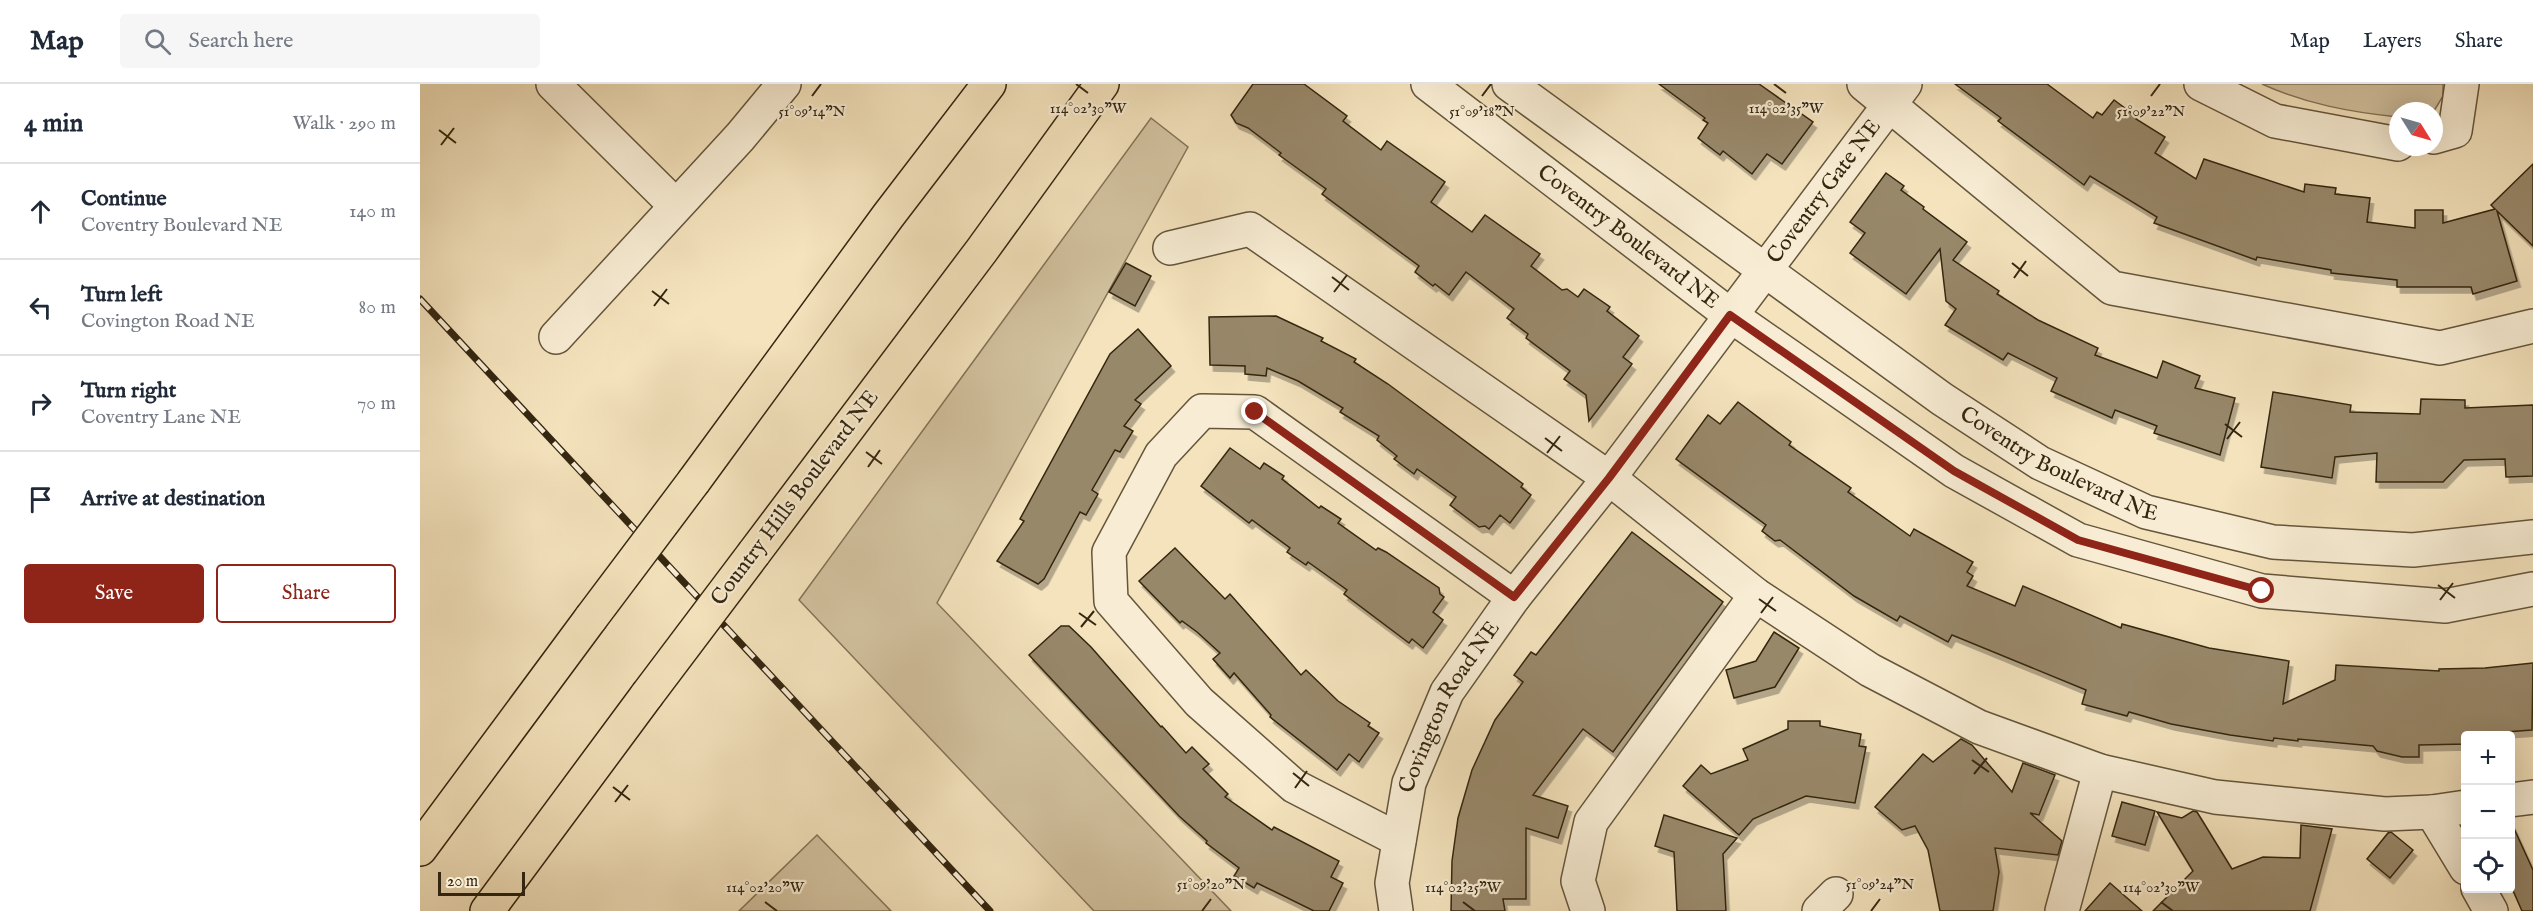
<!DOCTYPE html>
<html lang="en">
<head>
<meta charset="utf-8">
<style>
	body { margin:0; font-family:"IM FELL English",serif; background:#f6f6f7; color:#1f2937 }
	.controls { position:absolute; right:18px; bottom:18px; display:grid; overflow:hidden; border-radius:6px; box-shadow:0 6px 24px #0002 }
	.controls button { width:54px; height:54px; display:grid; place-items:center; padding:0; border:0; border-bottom:2px solid #e0e1e3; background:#fff; color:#1f2937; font:30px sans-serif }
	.compass { position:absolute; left:1969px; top:18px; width:54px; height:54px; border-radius:50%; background:#fff; box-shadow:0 6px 24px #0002; rotate:127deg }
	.scale { position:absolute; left:18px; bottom:15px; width:87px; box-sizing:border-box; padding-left:6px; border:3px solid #342610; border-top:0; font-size:16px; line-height:21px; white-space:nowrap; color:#342610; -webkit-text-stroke:4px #f8edd4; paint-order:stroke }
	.stop { position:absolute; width:18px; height:18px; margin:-14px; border:4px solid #8f2418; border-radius:50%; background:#fff }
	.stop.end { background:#8f2418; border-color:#fff; box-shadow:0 2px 6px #0008 }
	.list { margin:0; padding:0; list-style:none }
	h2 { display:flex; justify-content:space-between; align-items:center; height:78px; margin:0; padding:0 24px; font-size:26px }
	h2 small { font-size:20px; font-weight:400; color:#747a83 }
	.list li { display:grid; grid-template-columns:39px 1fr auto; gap:18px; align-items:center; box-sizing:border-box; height:96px; padding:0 24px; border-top:2px solid #e0e1e3 }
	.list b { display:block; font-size:22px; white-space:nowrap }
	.list p { margin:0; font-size:20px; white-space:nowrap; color:#747a83 }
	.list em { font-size:20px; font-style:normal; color:#747a83 }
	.actions { display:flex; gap:12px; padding:18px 24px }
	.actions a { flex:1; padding:14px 0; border:2px solid #8f2418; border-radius:6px; text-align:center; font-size:21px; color:#8f2418 }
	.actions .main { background:#8f2418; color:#fff }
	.icon { flex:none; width:33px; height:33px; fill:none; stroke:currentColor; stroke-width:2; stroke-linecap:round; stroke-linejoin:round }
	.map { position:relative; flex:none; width:2113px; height:827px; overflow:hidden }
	header { display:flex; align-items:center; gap:36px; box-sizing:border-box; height:84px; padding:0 30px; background:#fff; border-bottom:2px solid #e0e1e3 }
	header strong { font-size:28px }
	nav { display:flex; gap:33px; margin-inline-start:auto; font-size:21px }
	.search { width:420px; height:54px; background:#f6f6f7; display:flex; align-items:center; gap:15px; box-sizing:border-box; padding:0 21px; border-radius:6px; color:#747a83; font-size:22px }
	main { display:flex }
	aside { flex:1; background:#fff }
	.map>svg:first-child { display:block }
	.green { fill:#d3c3a0; stroke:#847458; stroke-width:1.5 }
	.building { fill:#98886a; stroke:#342610; stroke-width:1.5; filter:url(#shadow) }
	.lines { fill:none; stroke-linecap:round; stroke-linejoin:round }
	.minor-casing { stroke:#64553b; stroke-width:36 }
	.major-casing { stroke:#342610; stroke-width:36 }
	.minor { stroke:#f8edd4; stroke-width:33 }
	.major { stroke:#f4e3bd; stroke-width:33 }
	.rail-casing { stroke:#342610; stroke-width:7 }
	.rail { stroke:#f8edd4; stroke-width:4.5; stroke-dasharray:14; stroke-linecap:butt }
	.major-bridge-casing { stroke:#342610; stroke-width:36; stroke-linecap:butt }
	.major-bridge { stroke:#f4e3bd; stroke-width:33 }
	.route { stroke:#8f2418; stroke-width:8 }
	.ticks { fill:none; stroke:#342610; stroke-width:2 }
	.labels { text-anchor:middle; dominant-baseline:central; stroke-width:4.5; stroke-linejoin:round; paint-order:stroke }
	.street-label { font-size:22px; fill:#342610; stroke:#f8edd4 }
	.ticks-label { font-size:15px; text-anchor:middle; fill:#342610; stroke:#f8edd4; stroke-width:4.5; stroke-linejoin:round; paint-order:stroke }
</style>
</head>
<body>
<header>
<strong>Map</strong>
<div class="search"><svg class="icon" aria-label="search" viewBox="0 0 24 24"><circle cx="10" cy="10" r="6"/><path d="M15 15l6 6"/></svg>Search here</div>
<nav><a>Map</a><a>Layers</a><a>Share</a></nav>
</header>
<main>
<aside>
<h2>4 min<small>Walk · 290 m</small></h2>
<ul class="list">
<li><svg class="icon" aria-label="ahead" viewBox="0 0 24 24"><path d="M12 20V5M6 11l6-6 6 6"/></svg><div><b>Continue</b><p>Coventry Boulevard NE</p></div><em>140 m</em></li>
<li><svg class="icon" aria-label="left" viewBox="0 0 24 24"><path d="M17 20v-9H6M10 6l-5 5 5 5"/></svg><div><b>Turn left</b><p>Covington Road NE</p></div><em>80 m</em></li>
<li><svg class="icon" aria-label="right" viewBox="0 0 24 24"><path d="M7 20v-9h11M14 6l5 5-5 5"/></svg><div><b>Turn right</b><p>Coventry Lane NE</p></div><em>70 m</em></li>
<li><svg class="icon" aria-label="arrive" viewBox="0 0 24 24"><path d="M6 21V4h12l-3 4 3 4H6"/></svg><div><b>Arrive at destination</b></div></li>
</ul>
<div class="actions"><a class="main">Save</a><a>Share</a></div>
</aside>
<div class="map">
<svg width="2113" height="827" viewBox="0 0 2113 827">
	<defs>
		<filter id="shadow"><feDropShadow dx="3.5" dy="6" stdDeviation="0" flood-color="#0004"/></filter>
	</defs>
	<rect width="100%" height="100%" fill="#f4e3bd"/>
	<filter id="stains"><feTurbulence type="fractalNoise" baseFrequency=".00333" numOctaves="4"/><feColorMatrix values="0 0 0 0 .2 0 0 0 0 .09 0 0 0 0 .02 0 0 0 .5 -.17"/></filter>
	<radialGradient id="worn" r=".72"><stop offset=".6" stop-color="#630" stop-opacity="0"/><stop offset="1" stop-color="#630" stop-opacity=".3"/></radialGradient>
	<!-- green -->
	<g class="green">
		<path d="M1842 0H2023V12L2014 27H1978V33C1930 28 1886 20 1842 0Z"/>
		<polygon points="731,34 768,63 517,519 811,827 674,827 379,516"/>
		<polygon points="397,751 471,827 319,827"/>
	</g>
	<!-- building -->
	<g class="building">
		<polygon points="833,0 884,0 927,32 923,37 961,66 967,57 1025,98 1011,118 1052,148 1065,131 1120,170 1111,182 1142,206 1147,205 1158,213 1164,205 1190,223 1187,227 1219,252 1203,273 1212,280 1169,337 1166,311 1144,295 1150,287 1106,254 1108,250 1087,234 1094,225 1046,188 1029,211 1015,200 1013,202 995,188 999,182 902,110 906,105 859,71 861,69 828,44 816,39 811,31"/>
		<polygon points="1239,0 1339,0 1393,38 1362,80 1347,70 1332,90 1303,67 1300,71 1278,54 1288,39 1283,36 1285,34"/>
		<polygon points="1535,0 1627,0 1673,34 1677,28 1682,31 1694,16 1717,33 1716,35 1745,53 1735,69 1776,95 1784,75 1884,108 1885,100 1916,104 1915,110 1950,114 1947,138 1995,144 1995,126 2023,126 2023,139 2075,125 2071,121 2113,80 2113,162 2077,127 2097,197 2053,210 2051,203 1977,203 1977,196 1911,189 1911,186 1837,173 1836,176 1734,139 1737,133 1670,92 1664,101 1578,37 1581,34"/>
		<polygon points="1466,89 1484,102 1481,106 1504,123 1503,125 1547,158 1533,176 1579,207 1577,210 1618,236 1678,264 1675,271 1737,294 1743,277 1780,292 1775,304 1815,314 1800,371 1734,349 1737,342 1695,326 1692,334 1631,307 1637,294 1588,269 1583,276 1525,241 1536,225 1526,217 1520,165 1486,210 1430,169 1445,149 1430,138"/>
		<polygon points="706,179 731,192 715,222 689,208"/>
		<polygon points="856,232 903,254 901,257 936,275 934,278 968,300 1103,400 1101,403 1111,411 1090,439 1080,431 1069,445 1065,442 1059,443 1030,421 1036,413 997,385 994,390 974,375 977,372 957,356 959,352 920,328 923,324 878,297 847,284 846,292 825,290 825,282 790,281 789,233"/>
		<polygon points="718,245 751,282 715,316 721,320 704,342 713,347 700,368 695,366 672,406 678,410 666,431 660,428 624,495 618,500 577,477 604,437 600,435 690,270"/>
		<polygon points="1853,308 1931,321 1930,328 2000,330 2001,315 2045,316 2045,324 2113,321 2113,392 2086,393 2085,375 2044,376 2023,398 1956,398 1957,369 1915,373 1912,394 1841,383"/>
		<polygon points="1318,318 1371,358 1369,361 1431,404 1428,408 1490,452 1494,445 1553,478 1547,488 1553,492 1547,502 1595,522 1603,502 1701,544 1702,540 1789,564 1869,577 1863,620 1915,596 1916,581 2019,587 2019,585 2065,584 2113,579 2112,646 2044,651 2046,660 1999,661 1999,673 1982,673 1957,667 1953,662 1878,655 1878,657 1854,654 1853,657 1810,651 1751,640 1709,628 1707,632 1662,620 1666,606 1532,551 1528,558 1480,532 1477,537 1434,512 1360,456 1355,457 1342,447 1346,441 1256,375 1288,331 1300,340"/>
		<polygon points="810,364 840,385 844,379 864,392 862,395 899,424 901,422 921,435 918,439 956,466 958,464 966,468 1019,504 1020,510 1024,513 1013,528 1023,536 1003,564 992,555 989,559 924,510 927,506 888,478 886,481 867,468 870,464 832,436 829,439 781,402"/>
		<polygon points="1212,448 1303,518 1193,668 1163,645 1113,711 1148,722 1138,754 1106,744 1106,815 1083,815 1085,827 1031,827 1032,777 1038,734 1052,686 1075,636 1103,598 1094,591 1111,568 1116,571"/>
		<polygon points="755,464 805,515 810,510 881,591 886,586 918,617 950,639 948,642 959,649 939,678 929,670 917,686 850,633 851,631 814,589 810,594 793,575 800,569 777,548 762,537 760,539 719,497"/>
		<polygon points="641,542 649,542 671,563 741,643 742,642 766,669 772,663 789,680 783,685 808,710 805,713 852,746 854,743 919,777 911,793 923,799 909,827 894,827 837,799 834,804 814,792 819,784 786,759 787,757 759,732 609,571"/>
		<polygon points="1354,548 1379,564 1355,603 1314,614 1306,586 1336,577"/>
		<polygon points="1368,637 1400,637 1400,642 1441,650 1439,662 1446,663 1435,719 1386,712 1333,735 1319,751 1263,702 1281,681 1291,690 1328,676 1323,665 1368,645"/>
		<polygon points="1541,655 1552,661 1592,708 1603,679 1635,691 1619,731 1610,729 1642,757 1638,771 1575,764 1579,788 1573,827 1520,827 1508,766 1495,742 1482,746 1455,723 1503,670 1513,678"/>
		<polygon points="1702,718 1735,727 1725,761 1692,752"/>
		<polygon points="1773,727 1777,728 1812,785 1843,773 1880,774 1881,741 1912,745 1890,827 1733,827 1773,787 1737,728 1762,734"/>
		<polygon points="1244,731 1317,754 1303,770 1306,827 1257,827 1254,768 1235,762"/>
		<polygon points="2091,738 2113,786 2113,827 2102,827 2091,802"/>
		<polygon points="1971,748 1993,766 1970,794 1947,775 1968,749"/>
		<polygon points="1690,799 1722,827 1665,827"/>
	</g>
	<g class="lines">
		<!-- minor casing -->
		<g class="minor-casing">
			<g id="minor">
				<polyline points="133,0 256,122"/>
				<path id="s1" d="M1008 0 1310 231 1534 387 1658 456 1842 507 2025 522 2113 505"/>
				<path id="s2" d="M1089 0 1522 315 1620 379 1726 428 1853 458 1993 466 2113 453"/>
				<polyline points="1444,0 1692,204 2020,264 2113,242"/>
				<polyline points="1781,0 1855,37 1978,60"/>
				<polyline points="2014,53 2035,47 2042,0"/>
				<polyline points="750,164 830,145 1189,394 1336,511 1450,586 1559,643 1680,687 1795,713 1965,730 2012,728 2046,723"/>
				<polyline points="136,253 320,53 364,0"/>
				<polyline points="2090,716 2113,713"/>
				<polyline points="2012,728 2046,784"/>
				<polyline points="979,756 874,702 779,618 691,517 689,468 741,371 782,327 835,328 1094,513"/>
				<polyline points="2058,804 2071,827"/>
				<path id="s3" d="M976 827 972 799 989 699 1027 608 1094 513 1189 394 1485 0"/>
				<polyline points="1168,827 1158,797 1171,738 1336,511"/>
				<polyline points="1399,827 1416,810"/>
				<polyline points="1642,827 1680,687"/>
			</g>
		</g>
		<!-- major casing -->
		<g class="major-casing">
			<g id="major">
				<polyline points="274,397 468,132 569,0"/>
				<polyline points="334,469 562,166 682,0"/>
				<polyline points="0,765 171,534"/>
				<polyline points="67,827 227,611"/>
			</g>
		</g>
		<!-- minor -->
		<use href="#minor" class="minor"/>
		<!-- major -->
		<use href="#major" class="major"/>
		<!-- rail casing -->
		<g class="rail-casing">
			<polyline id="rail" points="0,215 570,827"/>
		</g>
		<!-- rail -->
		<use href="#rail" class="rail"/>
		<!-- major-bridge casing -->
		<g class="major-bridge-casing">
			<g id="major-bridge">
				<polyline points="171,534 274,397"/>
				<polyline points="227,611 334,469"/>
			</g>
		</g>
		<!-- major-bridge -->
		<use href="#major-bridge" class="major-bridge"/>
	</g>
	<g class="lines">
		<!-- route -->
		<polyline class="route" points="835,328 1094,513 1189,394 1310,231 1534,387 1658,456 1842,507"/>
	</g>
	<!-- ticks -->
	<path class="ticks" d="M656 0 668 9M1354 0 1366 9M392 12 401 0M1062 12 1071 0M1731 12 1740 0M19 46 36 59M21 61 34 44M1592 179 1608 192M912 193 929 206M1594 194 1606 177M232 207 249 220M914 208 927 191M234 222 247 205M1805 340 1822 353M1125 354 1142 367M1807 355 1820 338M446 368 462 380M1127 369 1140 352M448 383 460 366M2018 501 2035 514M1339 515 1356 527M2020 516 2033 499M659 529 676 541M1341 529 1353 513M661 543 674 527M1552 676 1569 688M873 689 889 702M1554 690 1567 674M193 703 210 716M875 704 887 687M195 718 208 701M345 818 357 827M1043 818 1055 827M1741 818 1753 827M782 827 791 815M1451 827 1460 815"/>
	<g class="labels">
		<!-- street labels -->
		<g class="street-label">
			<text stroke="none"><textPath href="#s3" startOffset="855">Coventry Gate NE</textPath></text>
			<text stroke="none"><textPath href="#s1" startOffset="252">Coventry Boulevard NE</textPath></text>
			<text stroke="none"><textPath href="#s2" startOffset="670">Coventry Boulevard NE</textPath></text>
			<text transform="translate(375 414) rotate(-53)">Country Hills Boulevard NE</text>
			<text stroke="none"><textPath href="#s3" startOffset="216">Covington Road NE</textPath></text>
		</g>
	</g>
	<g class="ticks-label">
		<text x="668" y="29">114°02'30"W</text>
		<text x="1366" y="29">114°02'35"W</text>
		<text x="392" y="32">51°09'14"N</text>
		<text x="1062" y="32">51°09'18"N</text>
		<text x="1731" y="32">51°09'22"N</text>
		<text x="791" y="805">51°09'20"N</text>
		<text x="1460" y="805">51°09'24"N</text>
		<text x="345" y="808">114°02'20"W</text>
		<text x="1043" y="808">114°02'25"W</text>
		<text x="1741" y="808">114°02'30"W</text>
	</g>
	<rect width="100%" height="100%" filter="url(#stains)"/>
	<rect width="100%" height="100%" fill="url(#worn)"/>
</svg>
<div class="controls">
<button>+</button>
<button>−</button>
<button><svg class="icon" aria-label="locate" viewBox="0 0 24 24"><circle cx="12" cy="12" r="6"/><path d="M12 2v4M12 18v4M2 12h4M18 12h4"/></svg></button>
</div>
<svg class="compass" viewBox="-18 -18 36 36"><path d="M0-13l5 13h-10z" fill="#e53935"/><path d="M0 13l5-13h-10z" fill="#747a83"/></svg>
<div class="scale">20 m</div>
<div class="stop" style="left:1842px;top:507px"></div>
<div class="stop end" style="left:835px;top:328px"></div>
</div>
</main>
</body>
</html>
